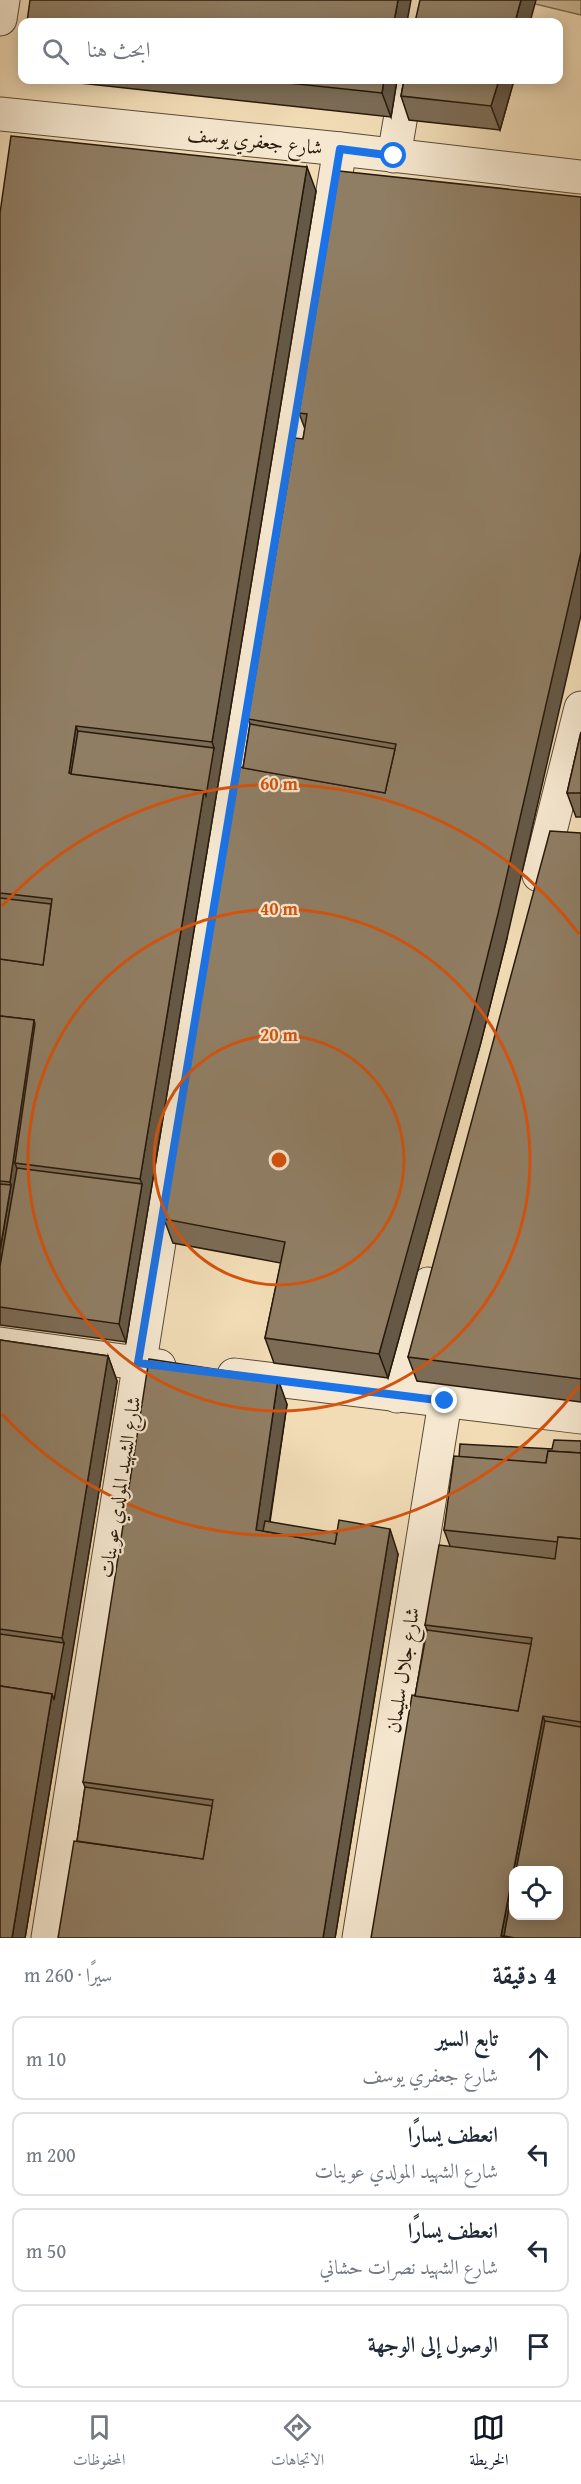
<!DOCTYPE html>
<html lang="ar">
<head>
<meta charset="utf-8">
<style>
	body { margin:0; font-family:"Gentium Book Plus",Amiri,serif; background:#f2f2f3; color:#1f2937; direction:rtl }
	.controls { position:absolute; right:18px; bottom:18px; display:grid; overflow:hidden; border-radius:12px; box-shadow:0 3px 15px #0003 }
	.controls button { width:54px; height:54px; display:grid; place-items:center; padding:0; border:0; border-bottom:2px solid #e0e1e3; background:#fff; color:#1f2937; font:30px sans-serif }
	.stop { position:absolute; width:18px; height:18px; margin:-14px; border:4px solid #1a73e8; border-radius:50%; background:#fff }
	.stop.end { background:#1a73e8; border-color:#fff; box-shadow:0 2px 6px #0008 }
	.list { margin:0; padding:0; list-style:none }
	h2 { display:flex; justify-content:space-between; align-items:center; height:78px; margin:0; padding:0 24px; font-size:26px }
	h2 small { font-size:20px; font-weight:400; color:#747a83 }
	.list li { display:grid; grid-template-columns:39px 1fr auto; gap:18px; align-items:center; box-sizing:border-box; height:84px; margin:0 12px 12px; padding:0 12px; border:2px solid #e0e1e3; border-radius:12px }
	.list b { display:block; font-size:22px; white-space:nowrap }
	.list p { margin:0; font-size:20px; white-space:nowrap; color:#747a83 }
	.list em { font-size:20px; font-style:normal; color:#747a83 }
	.icon { flex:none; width:33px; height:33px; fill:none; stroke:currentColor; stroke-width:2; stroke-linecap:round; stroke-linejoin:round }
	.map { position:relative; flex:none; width:581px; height:1938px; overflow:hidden; direction:ltr }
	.search { position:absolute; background:#fff; box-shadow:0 3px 15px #0003; left:18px; right:18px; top:18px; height:66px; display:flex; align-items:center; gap:15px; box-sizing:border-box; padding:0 21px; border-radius:12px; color:#747a83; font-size:22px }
	.sheet { height:462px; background:#fff }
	nav { display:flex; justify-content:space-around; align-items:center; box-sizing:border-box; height:84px; border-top:2px solid #e0e1e3; background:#fff; font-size:16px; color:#747a83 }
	nav a { display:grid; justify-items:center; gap:3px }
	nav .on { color:#111827 }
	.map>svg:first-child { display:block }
	.green { fill:#cfbb99; stroke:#7b6a52; stroke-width:1.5 }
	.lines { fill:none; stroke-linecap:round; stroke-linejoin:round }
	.street-casing { stroke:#5a4a36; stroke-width:35 }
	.street { stroke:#f6e8d0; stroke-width:33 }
	.wall { fill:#7c6c56; stroke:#27190b; stroke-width:1.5 }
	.shaded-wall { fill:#655846; stroke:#27190b; stroke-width:1.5 }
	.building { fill:#907e64; stroke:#27190b; stroke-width:1.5 }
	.route { stroke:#1a73e8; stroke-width:8 }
	.ring { fill:none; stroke:#d5530c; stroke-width:3 }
	.labels { text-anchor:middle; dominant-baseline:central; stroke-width:4.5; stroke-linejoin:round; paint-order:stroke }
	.street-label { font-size:20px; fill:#27190b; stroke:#f6e8d0 }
	.centre { fill:#d5530c; stroke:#f6e8d0; stroke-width:3 }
	.ring-label { font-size:18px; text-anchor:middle; font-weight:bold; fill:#d5530c; stroke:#f6e8d0; stroke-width:4.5; stroke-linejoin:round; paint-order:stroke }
</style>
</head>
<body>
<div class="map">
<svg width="581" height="1938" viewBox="0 0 581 1938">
	<rect width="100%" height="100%" fill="#f1dcb6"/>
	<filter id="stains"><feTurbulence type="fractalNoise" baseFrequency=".00333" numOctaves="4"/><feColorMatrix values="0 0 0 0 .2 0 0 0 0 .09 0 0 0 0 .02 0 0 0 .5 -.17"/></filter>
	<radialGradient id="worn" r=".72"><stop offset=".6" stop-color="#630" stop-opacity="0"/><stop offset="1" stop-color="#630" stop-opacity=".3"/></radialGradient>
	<!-- green -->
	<polygon class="green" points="535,0 581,0 581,15 535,4"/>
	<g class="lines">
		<!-- street casing -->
		<g class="street-casing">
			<g id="street">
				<polyline points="0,19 3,0"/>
				<polyline points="0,114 340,149 581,177"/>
				<polyline points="394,156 407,80"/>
				<polyline points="539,875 581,708"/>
				<polyline points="0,1344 159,1366"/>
				<polyline points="234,1375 581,1417"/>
				<polyline points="397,1396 428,1284"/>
				<polyline points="48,1938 199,991 340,149"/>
				<polyline points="359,1938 445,1402"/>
			</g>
		</g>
		<!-- street -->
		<use href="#street" class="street"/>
	</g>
	<!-- wall -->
	<g class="wall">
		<polygon points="52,80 397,80 391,117"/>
		<polygon points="404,80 514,80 500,130 409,120 401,96"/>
		<polygon points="339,171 507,938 481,1042 388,1378 274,1363 265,1338 281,1263 173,1243 164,1219 243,768 250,724 248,719 303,439 305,429 299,413"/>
		<polygon points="316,191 126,1342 0,1325 0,213"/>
		<polygon points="581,732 581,817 576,817 567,793"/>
		<polygon points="581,833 581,1402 417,1381 408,1357"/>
		<polygon points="0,1340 108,1356 117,1381 25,1938 0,1938"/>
		<polygon points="287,1404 270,1522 398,1554 335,1938 77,1841 85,1787 83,1782"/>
		<polygon points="581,1441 581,1938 415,1696 427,1630 425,1625 450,1546 444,1530 459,1457 552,1449"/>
	</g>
	<!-- shaded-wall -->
	<g class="shaded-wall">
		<polygon points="398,0 411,0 407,22 394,22"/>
		<polygon points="521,0 536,0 530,22 515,22"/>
		<polygon points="384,80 397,80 391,117 382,93"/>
		<polygon points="499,80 514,80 500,130 491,106"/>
		<polygon points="307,167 316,191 126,1342 119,1324 142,1184 140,1179 204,791 214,748 212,742"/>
		<polygon points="581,552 581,615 507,938 481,1042 388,1378 379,1354"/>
		<polygon points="76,726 84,750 80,780 69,773"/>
		<polygon points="34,1020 44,1048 15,1163 23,1187 0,1307 0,1250 11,1185 10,1182"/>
		<polygon points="108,1356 117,1381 71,1662 25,1938 12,1938 52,1694 64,1643 62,1638"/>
		<polygon points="278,1379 287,1404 266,1545 256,1530"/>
		<polygon points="390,1529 398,1554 335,1938 323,1938"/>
		<polygon points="543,1716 551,1740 527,1870 513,1870 514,1938 501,1936"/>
	</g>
	<!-- building -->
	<g class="building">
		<polygon points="30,0 398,0 394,22 27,22"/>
		<polygon points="420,0 521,0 515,22 415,22"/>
		<polygon points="260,80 384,80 382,93"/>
		<polygon points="404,80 499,80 491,106 401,96"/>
		<polygon points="11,136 307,167 212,742 76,726 69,773 204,791 140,1179 15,1163 35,1024 34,1020 0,1016 0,959 43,965 52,899 0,893 0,213"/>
		<polygon points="339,171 581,197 581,552 498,914 472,1018 379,1354 265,1338 285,1242 164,1219 240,767 385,793 396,744 248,719 295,438 303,439 307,414 299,413"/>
		<polygon points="250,724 395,749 385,793 243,768"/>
		<polygon points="78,731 214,748 206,796 204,791 71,774"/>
		<polygon points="581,732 581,793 567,793"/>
		<polygon points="550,831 581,833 581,1379 408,1357"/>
		<polygon points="0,898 51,904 43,965 0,959"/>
		<polygon points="0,1016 34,1020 10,1182 0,1181"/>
		<polygon points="17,1168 142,1184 119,1324 0,1307 0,1266"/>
		<polygon points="0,1184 11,1185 0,1250"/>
		<polygon points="0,1340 108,1356 62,1638 0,1629"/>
		<polygon points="149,1359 278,1379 256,1530 335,1544 339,1520 390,1529 323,1938 58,1938 74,1841 203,1859 213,1800 83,1782"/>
		<polygon points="554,1440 581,1441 581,1453 548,1451 546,1463 459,1457 460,1444 552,1449"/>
		<polygon points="548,1451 581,1453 581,1539 558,1537 558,1542 444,1530 454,1456 546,1463"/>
		<polygon points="265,1521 337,1533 335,1544 263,1531"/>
		<polygon points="558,1537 581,1539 581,1722 543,1716 501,1936 515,1938 371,1938 412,1695 518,1711 532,1638 425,1625 439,1545 555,1559"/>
		<polygon points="427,1630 531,1644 518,1711 415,1696"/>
		<polygon points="0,1634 64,1643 54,1700 52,1694 0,1686"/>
		<polygon points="0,1686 52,1694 12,1938 0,1938"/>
		<polygon points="545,1721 581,1727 581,1938 515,1938 504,1936 513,1885 513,1916 558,1916 558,1870 516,1870"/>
		<polygon points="85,1787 212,1806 203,1859 77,1841"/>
	</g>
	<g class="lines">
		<!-- route -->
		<polyline class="route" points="394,156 340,149 138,1363 445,1401"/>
	</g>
	<!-- distance rings -->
	<g class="ring">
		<circle cx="279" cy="1160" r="125"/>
		<circle cx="279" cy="1160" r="251"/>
		<path d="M579 1386A376 376 0 0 1 2 1414M2 906A376 376 0 0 1 579 934"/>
	</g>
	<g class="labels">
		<!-- street labels -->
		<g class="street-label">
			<text transform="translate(255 140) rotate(6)">شارع جعفري يوسف</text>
			<text transform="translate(119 1487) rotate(-81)">شارع الشهيد المولدي عوينات</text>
			<text transform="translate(402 1670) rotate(-81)">شارع جلال سليمان</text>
		</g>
	</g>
	<circle cx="279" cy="1160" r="9" class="centre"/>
	<g class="ring-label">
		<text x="279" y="790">60 m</text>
		<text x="279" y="915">40 m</text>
		<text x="279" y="1041">20 m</text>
	</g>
	<rect width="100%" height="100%" filter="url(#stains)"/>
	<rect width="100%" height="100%" fill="url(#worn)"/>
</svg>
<div class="controls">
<button><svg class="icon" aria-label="locate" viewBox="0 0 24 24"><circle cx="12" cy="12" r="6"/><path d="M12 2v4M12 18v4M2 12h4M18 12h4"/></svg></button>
</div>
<div class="stop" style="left:394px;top:156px"></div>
<div class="stop end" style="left:445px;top:1401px"></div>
<div class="search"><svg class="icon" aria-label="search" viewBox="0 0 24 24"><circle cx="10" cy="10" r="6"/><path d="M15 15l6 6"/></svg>ابحث هنا</div>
</div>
<section class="sheet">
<h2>4 دقيقة<small>سيرًا · 260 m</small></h2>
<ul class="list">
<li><svg class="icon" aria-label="ahead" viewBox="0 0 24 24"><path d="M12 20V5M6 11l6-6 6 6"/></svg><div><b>تابع السير</b><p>شارع جعفري يوسف</p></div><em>10 m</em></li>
<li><svg class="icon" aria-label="left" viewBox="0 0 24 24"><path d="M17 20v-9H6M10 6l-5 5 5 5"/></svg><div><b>انعطف يسارًا</b><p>شارع الشهيد المولدي عوينات</p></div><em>200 m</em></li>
<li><svg class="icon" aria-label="left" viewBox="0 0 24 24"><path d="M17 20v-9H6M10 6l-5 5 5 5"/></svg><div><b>انعطف يسارًا</b><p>شارع الشهيد نصرات حشاني</p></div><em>50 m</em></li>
<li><svg class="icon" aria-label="arrive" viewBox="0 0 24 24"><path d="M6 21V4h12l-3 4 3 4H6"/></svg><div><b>الوصول إلى الوجهة</b></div></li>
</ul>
</section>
<nav>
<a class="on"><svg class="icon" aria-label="map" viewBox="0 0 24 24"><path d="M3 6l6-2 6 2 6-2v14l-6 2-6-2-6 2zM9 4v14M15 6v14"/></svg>الخريطة</a>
<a><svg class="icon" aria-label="directions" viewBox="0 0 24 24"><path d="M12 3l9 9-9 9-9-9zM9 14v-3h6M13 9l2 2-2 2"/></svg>الاتجاهات</a>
<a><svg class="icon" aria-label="saved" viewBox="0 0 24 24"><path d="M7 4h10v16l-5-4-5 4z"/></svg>المحفوظات</a>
</nav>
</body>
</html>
